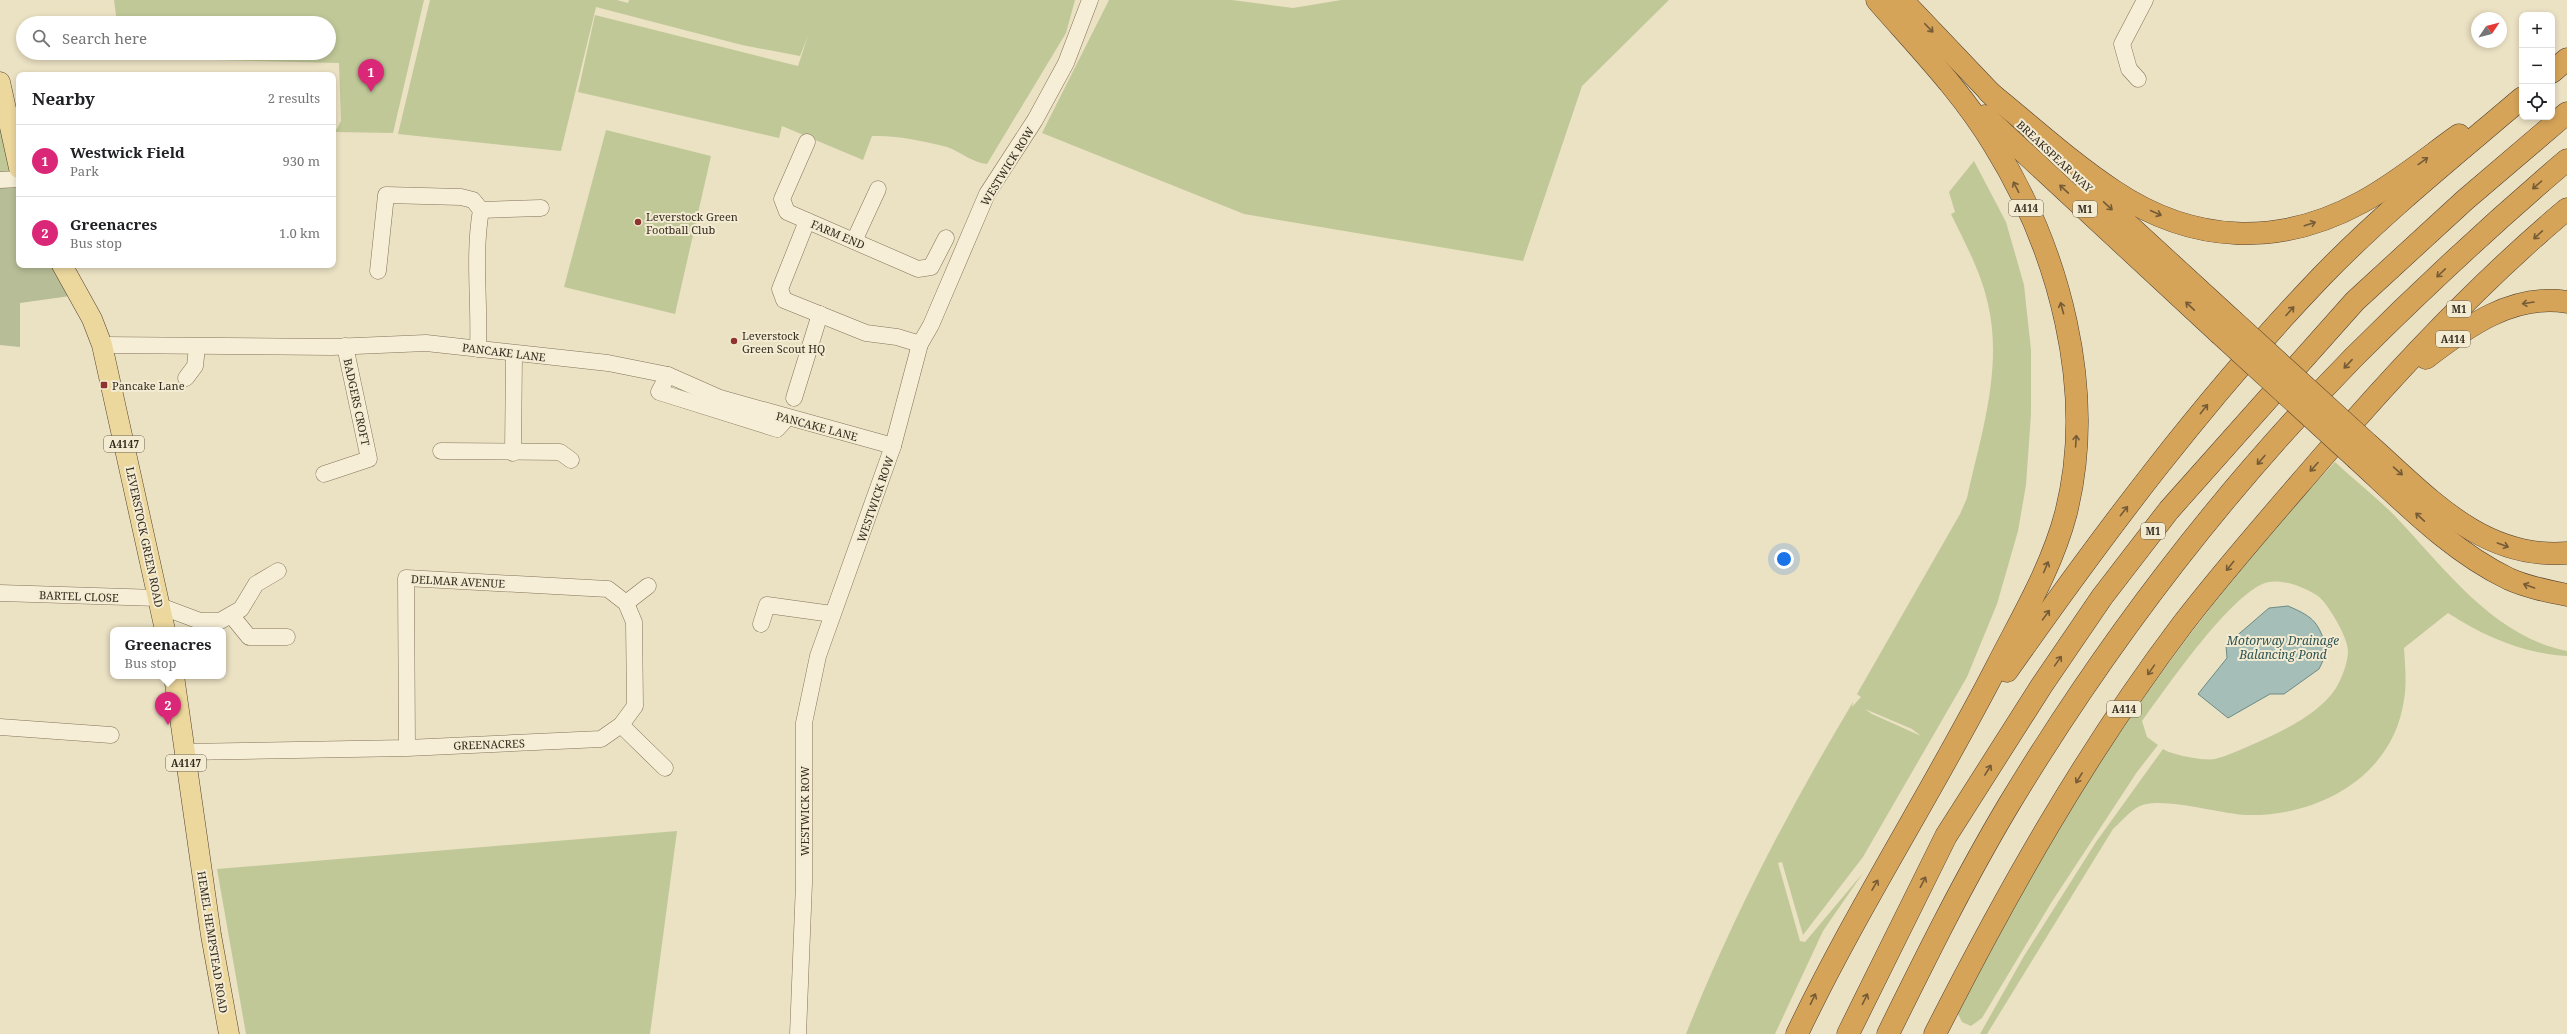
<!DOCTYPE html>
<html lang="en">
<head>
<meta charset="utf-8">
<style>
	body { margin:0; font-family:"Noto Serif",serif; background:#f6f6f6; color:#202124 }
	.controls { position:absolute; right:12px; top:12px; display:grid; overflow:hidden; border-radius:8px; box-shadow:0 2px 6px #0003 }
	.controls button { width:36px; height:36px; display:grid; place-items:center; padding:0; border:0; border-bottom:1px solid #e0e0e0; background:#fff; color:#202124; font:20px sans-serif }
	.compass { position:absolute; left:2471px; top:12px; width:36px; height:36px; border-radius:50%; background:#fff; box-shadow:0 2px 6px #0003; rotate:55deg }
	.you { position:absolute; left:1784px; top:559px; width:14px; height:14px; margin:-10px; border:3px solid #fff; border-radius:50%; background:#1a73e8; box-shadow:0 0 0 6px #1a73e833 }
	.badge { display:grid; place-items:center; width:26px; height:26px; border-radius:50%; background:#db2777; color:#fff; font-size:13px; font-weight:700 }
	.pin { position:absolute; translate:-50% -33px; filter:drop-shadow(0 1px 2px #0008) }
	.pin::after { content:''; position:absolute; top:21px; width:14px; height:12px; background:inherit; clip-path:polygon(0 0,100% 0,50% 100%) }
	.popup { position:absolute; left:110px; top:627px; width:116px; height:52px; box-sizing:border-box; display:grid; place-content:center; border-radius:8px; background:#fff; filter:drop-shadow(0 1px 3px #0005); font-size:13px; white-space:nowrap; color:#757577 }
	.popup b { font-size:15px; color:#202124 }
	.popup::after { content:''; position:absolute; left:50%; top:100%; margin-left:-8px; border:8px solid transparent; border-top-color:#fff }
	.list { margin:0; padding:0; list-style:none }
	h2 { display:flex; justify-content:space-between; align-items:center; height:52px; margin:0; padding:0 16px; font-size:17px }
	h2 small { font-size:13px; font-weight:400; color:#757577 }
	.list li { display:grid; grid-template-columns:26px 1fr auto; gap:12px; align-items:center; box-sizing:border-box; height:72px; padding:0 16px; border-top:1px solid #e0e0e0 }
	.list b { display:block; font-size:15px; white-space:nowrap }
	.list p { margin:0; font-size:13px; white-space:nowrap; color:#757577 }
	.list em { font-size:13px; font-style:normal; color:#757577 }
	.icon { flex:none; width:22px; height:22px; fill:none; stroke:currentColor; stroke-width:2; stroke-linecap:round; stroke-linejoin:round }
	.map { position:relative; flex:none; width:2567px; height:1034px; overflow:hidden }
	.search { position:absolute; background:#fff; box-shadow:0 2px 6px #0003; left:16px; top:16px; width:320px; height:44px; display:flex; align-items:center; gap:10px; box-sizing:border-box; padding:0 14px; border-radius:22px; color:#757577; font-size:15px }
	.panel { position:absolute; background:#fff; box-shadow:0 2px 6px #0003; left:16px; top:72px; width:320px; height:196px; border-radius:8px }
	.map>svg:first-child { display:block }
	.green { fill:#c0c898; fill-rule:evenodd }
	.cemetery { fill:#b7bd96 }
	.water { fill:#a5beb8; stroke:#6c8b85 }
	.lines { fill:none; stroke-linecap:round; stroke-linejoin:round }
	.minor-casing { stroke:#84735b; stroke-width:17 }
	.major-casing { stroke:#52412f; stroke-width:21 }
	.highway-casing { stroke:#52412f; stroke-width:23 }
	.minor { stroke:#f6eed6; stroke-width:16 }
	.major { stroke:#ecd79d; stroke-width:20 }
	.highway { stroke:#d5a459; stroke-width:22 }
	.highway-bridge-casing { stroke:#52412f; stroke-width:23; stroke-linecap:butt }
	.highway-bridge { stroke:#d5a459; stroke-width:22 }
	.oneway { stroke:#755b36 }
	.poi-dot { fill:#8f332f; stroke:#f3ebd2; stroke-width:1.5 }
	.labels { text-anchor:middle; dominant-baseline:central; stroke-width:4; stroke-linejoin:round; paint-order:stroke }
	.shield { fill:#f3ebd2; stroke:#6e6454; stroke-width:1 }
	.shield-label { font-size:10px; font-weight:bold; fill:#352a1e }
	.street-label { font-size:11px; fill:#352a1e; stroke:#f3ebd2 }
	.poi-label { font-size:11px; fill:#352a1e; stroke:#f3ebd2; text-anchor:start }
	.water-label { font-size:12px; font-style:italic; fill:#2e5453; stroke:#f3ebd2 }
</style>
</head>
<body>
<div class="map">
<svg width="2567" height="1034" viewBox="0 0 2567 1034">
	<rect width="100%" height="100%" fill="#ebe1c3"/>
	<!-- green -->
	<g class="green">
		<polygon points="114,0 424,0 393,133 335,132 341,121 339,63 121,58 121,53 329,53 329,23 117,23"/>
		<path d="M430 0H617L628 3 629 0H1075L1066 33 987 164C971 162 961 152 947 147 924 141 896 135 872 136L863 160 782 126 779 138 578 92 595 15 798 66 808 36 800 56 742 45 596 7 561 151 398 134Z"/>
		<polygon points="1109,0 1232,0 1293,8 1341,0 1669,0 1582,86 1523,261 1244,214 1042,133"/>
		<polygon points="0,112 12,171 0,172"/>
		<polygon points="606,130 711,156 675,314 564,287"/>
		<path d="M1974 161 2006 222 2024 285 2031 350V414L2026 485 2018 531 1997 604 1967 677 1863 857 1803 935 1782 862 1778 863 1800 941 1805 942 1863 873 1823 931 1775 1034H1686C1732 918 1789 809 1853 702L1852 707 1861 697 1857 694 1960 514 1967 498C1981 434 2003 369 1988 304 1981 272 1965 243 1951 214L1955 212 1949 192ZM1865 709 1912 729 1921 736 1872 714Z"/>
		<path d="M2335 462C2354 480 2375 496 2394 515 2444 567 2492 636 2567 651V656C2522 653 2485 637 2448 613L2404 648C2405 665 2407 683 2404 700 2393 777 2318 817 2246 815 2219 814 2158 795 2138 807 2129 812 2121 822 2113 829L1987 1034H1980L2024 956 2096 842 2163 749C2172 755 2204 761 2215 759 2226 756 2238 751 2249 746 2278 733 2318 716 2336 688 2342 678 2348 662 2348 651 2348 637 2328 604 2318 596 2306 588 2284 579 2269 582 2234 588 2165 690 2142 721L2147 737 2158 745 2137 772 2051 903 1982 1018 1971 1026 1962 1022 1956 1010C2004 926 2049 838 2103 757 2172 653 2249 554 2335 462Z"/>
		<polygon points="677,831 650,1034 246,1034 217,869"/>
	</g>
	<!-- cemetery -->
	<polygon class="cemetery" points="0,183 19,184 19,265 56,265 70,296 20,303 20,347 0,345"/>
	<!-- water -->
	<path class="water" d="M2288 606C2316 618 2317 622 2328 650L2319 669 2284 694H2270L2228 718 2198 694 2227 658 2226 645 2269 608Z"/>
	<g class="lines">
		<!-- minor casing -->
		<g class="minor-casing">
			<g id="minor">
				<polyline points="2138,79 2129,69 2122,44 2145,0"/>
				<polyline points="807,142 782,199 787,212 918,269 931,267 946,238"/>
				<polyline points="0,180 19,179"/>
				<polyline points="807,221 780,289 784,300 866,333 897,337 920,344"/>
				<polyline points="854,241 878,189"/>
				<polyline points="378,271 386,195 461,197 473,200 481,210 541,208"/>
				<polyline points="102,345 332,347 426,343 608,363 668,375 720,398 893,446"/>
				<path d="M478 349C480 303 473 256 481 210"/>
				<polyline points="668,375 659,392 777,429 787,418"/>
				<polyline points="186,378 195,366 197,347"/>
				<polyline points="794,398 820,314"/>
				<polyline points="441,451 560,452 571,460"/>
				<polyline points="513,453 514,354"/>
				<polyline points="324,474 369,459 345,346"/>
				<polyline points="0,593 158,598"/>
				<polyline points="626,603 648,586"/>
				<polyline points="160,606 200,621 220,621 241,609 256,584 278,571"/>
				<polyline points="231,615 249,637 287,637"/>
				<polyline points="761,624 767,605 832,614"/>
				<polyline points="621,725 665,768"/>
				<polyline points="0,727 111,735"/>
				<polyline points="184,752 407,748 601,739 621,725 635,706 634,622 626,603 608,589 406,578 407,748"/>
				<polyline points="798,1034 804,883 804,723 818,656 893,446 920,344 931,325 987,194 1035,120 1066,63 1090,0"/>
			</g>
		</g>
		<!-- major casing -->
		<g class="major-casing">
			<g id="major">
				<polyline points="0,82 19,168"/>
				<polyline points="62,265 92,319 102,345 165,630"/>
				<polyline points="174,676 211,935 229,1034"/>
			</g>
		</g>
		<!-- highway casing -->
		<g class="highway-casing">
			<g id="highway">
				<polyline points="1902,0 1999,102"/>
				<polyline points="2552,72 2567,59"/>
				<path d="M1989 92C2030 125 2070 162 2114 191 2193 244 2280 247 2362 202 2397 183 2428 157 2459 135"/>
				<polyline points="1985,116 2219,333"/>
				<polyline points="2087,187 2232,320"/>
				<path d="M2426 358C2466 327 2513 293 2567 302"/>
				<path d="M2369 445C2428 497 2482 560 2567 553"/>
				<path d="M2358 460C2405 503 2451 551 2509 579 2527 587 2547 591 2567 595"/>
				<path d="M2007 671C2104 533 2205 398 2322 276 2384 212 2454 156 2522 98"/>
				<path d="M1797 1034C1857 908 1933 791 1997 666 2022 617 2052 567 2066 513 2097 390 2059 250 1994 145 1962 92 1918 47 1877 0"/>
				<polyline points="1848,1034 1946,836 2042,685 2102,597 2169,510 2355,301 2465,200 2567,113"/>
				<path d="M1888 1034C1926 957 1964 880 2008 806 2105 645 2222 492 2353 358 2422 289 2493 223 2567 160"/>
				<path d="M1935 1034C2007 892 2086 752 2182 625 2228 565 2278 509 2327 452 2401 366 2480 282 2567 209"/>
			</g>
		</g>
		<!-- minor -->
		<use href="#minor" class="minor"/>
		<!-- major -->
		<use href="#major" class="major"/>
		<!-- highway -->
		<use href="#highway" class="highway"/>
		<!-- highway-bridge casing -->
		<g class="highway-bridge-casing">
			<g id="highway-bridge">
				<polyline points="2232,320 2369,445"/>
				<polyline points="2219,333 2358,460"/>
			</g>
		</g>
		<!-- highway-bridge -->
		<use href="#highway-bridge" class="highway-bridge"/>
	</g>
	<!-- one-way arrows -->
	<defs><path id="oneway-shaft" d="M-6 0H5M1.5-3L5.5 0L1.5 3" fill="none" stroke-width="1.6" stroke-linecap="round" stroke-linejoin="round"/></defs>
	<g class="oneway">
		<use href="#oneway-shaft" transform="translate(1929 28) rotate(46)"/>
		<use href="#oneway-shaft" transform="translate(2423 161) rotate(-36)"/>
		<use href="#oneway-shaft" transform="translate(2537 185) rotate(139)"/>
		<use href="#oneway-shaft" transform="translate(2016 187) rotate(-117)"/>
		<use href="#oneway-shaft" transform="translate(2064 189) rotate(-137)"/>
		<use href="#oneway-shaft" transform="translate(2108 206) rotate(43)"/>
		<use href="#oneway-shaft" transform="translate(2156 213) rotate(24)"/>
		<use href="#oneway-shaft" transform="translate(2310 224) rotate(-18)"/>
		<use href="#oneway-shaft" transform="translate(2538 235) rotate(137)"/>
		<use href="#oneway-shaft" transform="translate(2441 273) rotate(136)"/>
		<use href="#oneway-shaft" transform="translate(2528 303) rotate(171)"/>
		<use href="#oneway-shaft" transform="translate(2190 306) rotate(-137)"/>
		<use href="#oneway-shaft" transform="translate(2062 308) rotate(-105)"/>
		<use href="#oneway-shaft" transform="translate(2290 311) rotate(-48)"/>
		<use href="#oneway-shaft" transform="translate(2348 364) rotate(133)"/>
		<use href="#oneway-shaft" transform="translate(2204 409) rotate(-52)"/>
		<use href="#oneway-shaft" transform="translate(2076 441) rotate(-86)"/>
		<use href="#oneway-shaft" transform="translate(2261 460) rotate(131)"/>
		<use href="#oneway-shaft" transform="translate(2314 467) rotate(132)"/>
		<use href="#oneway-shaft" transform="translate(2398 471) rotate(41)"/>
		<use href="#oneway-shaft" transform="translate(2124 511) rotate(-52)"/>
		<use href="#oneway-shaft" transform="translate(2420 517) rotate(-137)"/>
		<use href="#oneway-shaft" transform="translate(2503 545) rotate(20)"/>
		<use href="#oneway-shaft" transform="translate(2230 566) rotate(129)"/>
		<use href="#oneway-shaft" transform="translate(2046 567) rotate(-67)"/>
		<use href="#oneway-shaft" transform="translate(2529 586) rotate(-160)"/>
		<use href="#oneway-shaft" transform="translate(2046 615) rotate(-54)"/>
		<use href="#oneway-shaft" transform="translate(2058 661) rotate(-55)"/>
		<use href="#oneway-shaft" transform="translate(2151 670) rotate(125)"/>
		<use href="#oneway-shaft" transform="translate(1988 770) rotate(-58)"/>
		<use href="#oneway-shaft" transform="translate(2079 778) rotate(122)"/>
		<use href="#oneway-shaft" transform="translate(1923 882) rotate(-63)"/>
		<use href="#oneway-shaft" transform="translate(1875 885) rotate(-60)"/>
		<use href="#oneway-shaft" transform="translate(1813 999) rotate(-64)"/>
		<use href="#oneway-shaft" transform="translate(1865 999) rotate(-64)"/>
	</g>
	<!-- markers -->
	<g class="poi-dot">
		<circle cx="638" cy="222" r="4"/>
		<circle cx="734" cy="341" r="4"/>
		<rect x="100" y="381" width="8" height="8" rx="2"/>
	</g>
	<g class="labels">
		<!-- shield labels -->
		<g class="shield">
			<rect x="2009" y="200" width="34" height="16" rx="3"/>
			<rect x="2073" y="201" width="24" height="16" rx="3"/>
			<rect x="2447" y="301" width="24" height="16" rx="3"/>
			<rect x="2436" y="331" width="34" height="16" rx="3"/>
			<rect x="104" y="436" width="40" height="16" rx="3"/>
			<rect x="2141" y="523" width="24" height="16" rx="3"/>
			<rect x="2107" y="701" width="34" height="16" rx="3"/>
			<rect x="166" y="755" width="40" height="16" rx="3"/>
		</g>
		<g class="shield-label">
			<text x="2026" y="208">A414</text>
			<text x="2085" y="209">M1</text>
			<text x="2459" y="309">M1</text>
			<text x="2453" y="339">A414</text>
			<text x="124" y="444">A4147</text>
			<text x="2153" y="531">M1</text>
			<text x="2124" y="709">A414</text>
			<text x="186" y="763">A4147</text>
		</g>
		<!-- street labels -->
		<g class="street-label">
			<text transform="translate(2055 156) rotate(43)">BREAKSPEAR WAY</text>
			<text transform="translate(1007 166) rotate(-58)">WESTWICK ROW</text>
			<text transform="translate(838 234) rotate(23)">FARM END</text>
			<text transform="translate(504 352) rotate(7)">PANCAKE LANE</text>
			<text transform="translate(357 402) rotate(78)">BADGERS CROFT</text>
			<text transform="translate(817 426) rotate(15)">PANCAKE LANE</text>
			<text transform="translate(875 499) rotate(-71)">WESTWICK ROW</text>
			<text transform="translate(145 537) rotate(78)">LEVERSTOCK GREEN ROAD</text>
			<text transform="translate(458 581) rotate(3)">DELMAR AVENUE</text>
			<text transform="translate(79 596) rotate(2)">BARTEL CLOSE</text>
			<text transform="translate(489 744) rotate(-2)">GREENACRES</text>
			<text transform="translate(804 811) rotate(-90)">WESTWICK ROW</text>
			<text transform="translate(213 942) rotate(81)">HEMEL HEMPSTEAD ROAD</text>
		</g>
		<!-- poi labels -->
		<g class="poi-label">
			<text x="646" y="216">Leverstock Green<tspan x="646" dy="13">Football Club</tspan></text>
			<text x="742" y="335">Leverstock<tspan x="742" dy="13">Green Scout HQ</tspan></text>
			<text x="112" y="385">Pancake Lane</text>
		</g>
		<!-- water labels -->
		<g class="water-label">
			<text x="2283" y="640">Motorway Drainage<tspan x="2283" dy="14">Balancing Pond</tspan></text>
		</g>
	</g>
</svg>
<div class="controls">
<button>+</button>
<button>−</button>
<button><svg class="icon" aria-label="locate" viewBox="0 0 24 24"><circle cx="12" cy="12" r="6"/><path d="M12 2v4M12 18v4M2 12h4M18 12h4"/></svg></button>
</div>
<svg class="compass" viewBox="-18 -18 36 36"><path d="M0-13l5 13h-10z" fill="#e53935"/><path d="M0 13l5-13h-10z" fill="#757577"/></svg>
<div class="you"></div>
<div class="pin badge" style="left:371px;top:92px">1</div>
<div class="pin badge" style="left:168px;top:725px">2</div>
<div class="popup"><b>Greenacres</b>Bus stop</div>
<div class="search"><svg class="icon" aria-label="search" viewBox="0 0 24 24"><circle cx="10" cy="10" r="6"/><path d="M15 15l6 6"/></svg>Search here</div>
<section class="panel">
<h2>Nearby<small>2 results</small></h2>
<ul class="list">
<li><span class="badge">1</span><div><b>Westwick Field</b><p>Park</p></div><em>930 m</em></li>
<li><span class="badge">2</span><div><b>Greenacres</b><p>Bus stop</p></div><em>1.0 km</em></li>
</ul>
</section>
</div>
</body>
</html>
